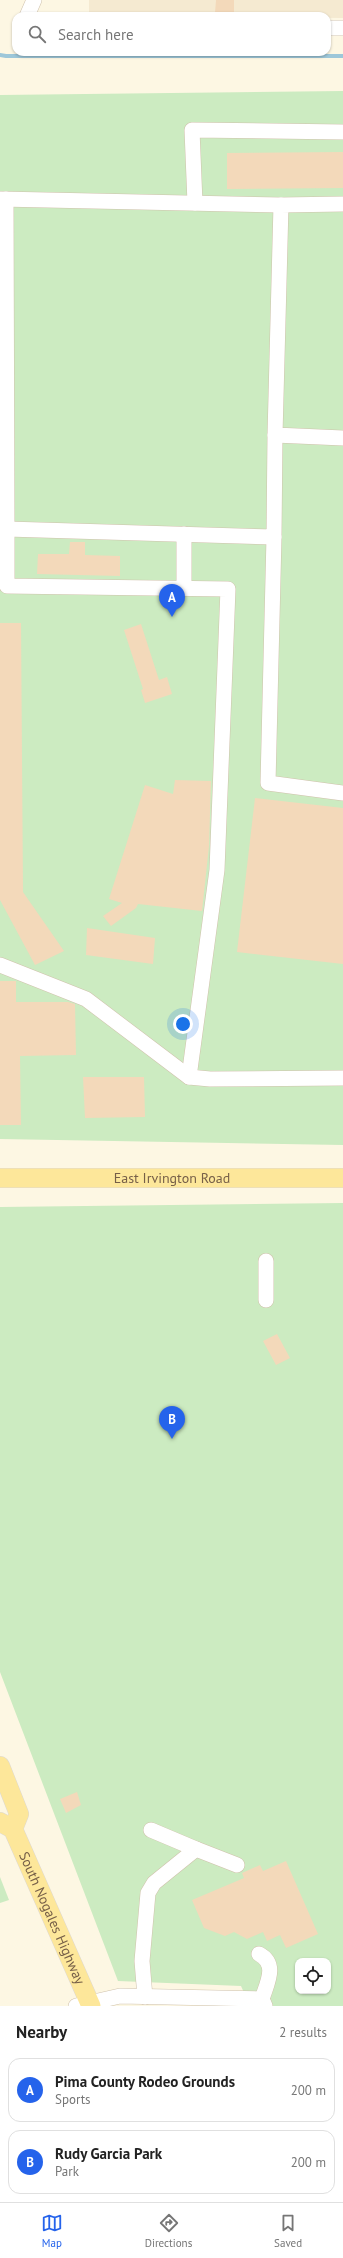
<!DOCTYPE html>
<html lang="en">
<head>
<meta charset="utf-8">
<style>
	body { margin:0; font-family:"PT Sans",sans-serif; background:#f2f2f2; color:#222 }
	.controls { position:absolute; right:12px; bottom:12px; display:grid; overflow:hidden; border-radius:8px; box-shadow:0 1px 3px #0004 }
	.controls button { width:36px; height:36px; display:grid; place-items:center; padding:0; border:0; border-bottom:1px solid #e0e0e0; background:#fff; color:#222; font:20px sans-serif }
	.you { position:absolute; left:183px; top:1024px; width:14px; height:14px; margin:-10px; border:3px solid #fff; border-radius:50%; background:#1a73e8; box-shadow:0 0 0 6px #1a73e833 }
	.badge { display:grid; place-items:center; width:26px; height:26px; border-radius:50%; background:#2563eb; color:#fff; font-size:13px; font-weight:700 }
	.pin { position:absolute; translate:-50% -33px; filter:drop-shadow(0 1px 2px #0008) }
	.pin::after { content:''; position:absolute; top:21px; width:14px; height:12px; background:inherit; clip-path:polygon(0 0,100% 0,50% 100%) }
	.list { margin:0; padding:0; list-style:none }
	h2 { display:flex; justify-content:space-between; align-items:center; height:52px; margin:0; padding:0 16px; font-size:17px }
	h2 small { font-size:13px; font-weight:400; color:#767676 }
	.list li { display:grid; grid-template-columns:26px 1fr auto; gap:12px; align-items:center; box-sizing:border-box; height:64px; margin:0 8px 8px; padding:0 8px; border:1px solid #e0e0e0; border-radius:12px }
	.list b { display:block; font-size:15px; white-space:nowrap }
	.list p { margin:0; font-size:13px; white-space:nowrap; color:#767676 }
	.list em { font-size:13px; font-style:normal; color:#767676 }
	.icon { flex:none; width:22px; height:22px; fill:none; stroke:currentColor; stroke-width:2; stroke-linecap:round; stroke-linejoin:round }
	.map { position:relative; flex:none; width:343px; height:2006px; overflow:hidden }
	.search { position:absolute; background:#fff; box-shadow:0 1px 3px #0004; left:12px; right:12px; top:12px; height:44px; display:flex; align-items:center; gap:10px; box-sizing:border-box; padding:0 14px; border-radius:12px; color:#767676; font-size:15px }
	.sheet { height:196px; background:#fff }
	nav { display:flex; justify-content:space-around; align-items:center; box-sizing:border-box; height:56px; border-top:1px solid #e0e0e0; background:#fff; font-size:11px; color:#767676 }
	nav a { display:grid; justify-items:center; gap:2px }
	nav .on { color:#2563eb }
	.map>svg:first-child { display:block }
	.residential { fill:#f5ead1 }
	.green { fill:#ccebc1; fill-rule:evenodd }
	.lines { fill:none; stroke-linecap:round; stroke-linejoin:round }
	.stream { stroke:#9dc7d9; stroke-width:4 }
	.building { fill:#f3d9ba }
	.minor-casing { stroke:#d0c2ac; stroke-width:16 }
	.major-casing { stroke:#ded9d3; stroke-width:20 }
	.minor { stroke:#fff; stroke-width:15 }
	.major { stroke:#fde79a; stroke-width:19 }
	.labels { text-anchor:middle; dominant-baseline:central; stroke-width:3; stroke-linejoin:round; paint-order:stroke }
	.street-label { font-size:14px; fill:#765f48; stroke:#fffaea }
</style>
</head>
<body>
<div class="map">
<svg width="343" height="2006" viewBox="0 0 343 2006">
	<rect width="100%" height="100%" fill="#fdf7e3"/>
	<!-- residential -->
	<polygon class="residential" points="89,0 343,0 343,18 89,16"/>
	<!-- green -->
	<g class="green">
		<polygon points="343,91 343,1145 0,1139 0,95"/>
		<path d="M343 1203V2006H250L241 1986 118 1981 0 1672V1207ZM298 1961H328V1991H298Z"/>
		<polygon points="0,1877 9,1900 0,1903"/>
	</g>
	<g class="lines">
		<!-- stream -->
		<polyline class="stream" points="0,55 6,56 343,56"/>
	</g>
	<!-- building -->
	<g class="building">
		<polygon points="216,0 234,0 234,13 215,13"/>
		<polygon points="343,152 343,188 227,189 227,153"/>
		<polygon points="70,542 85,542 85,555 120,556 120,576 37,574 38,554 69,554"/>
		<polygon points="0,623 21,623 23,892 64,951 35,965 0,900"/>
		<polygon points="141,624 159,680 167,677 172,694 145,703 141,690 143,689 124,630"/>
		<polygon points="175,780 211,781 209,846 202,911 138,904 136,908 111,926 103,916 122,903 109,899 145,785 173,794"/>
		<polygon points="255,798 343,808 343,964 237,952"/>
		<polygon points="87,928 155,938 153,964 86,955"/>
		<polygon points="0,981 16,981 16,1002 68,1002 75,1004 76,1055 20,1056 21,1125 0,1125"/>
		<polygon points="83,1077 144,1077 145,1117 85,1118"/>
		<polygon points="277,1334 290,1358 276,1365 263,1341"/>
		<polygon points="77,1792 81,1805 66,1813 60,1799"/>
		<polygon points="286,1861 318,1934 286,1948 280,1935 267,1941 263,1932 247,1939 234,1932 225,1936 204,1928 192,1900 244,1878 242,1873 260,1865 263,1871"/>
	</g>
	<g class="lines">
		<!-- minor casing -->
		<g class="minor-casing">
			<g id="minor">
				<polyline points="27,16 34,0"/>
				<polyline points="327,28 343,28"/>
				<polyline points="0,199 281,205"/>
				<polyline points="6,199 7,529 274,537 275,435"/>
				<polyline points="195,203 192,130 343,132"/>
				<polyline points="343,204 281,205 275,435 343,438"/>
				<polyline points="7,529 7,586 228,589 217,870 189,1077 210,1079 343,1078"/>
				<polyline points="274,537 268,783 343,793"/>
				<polyline points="184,588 184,534"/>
				<polyline points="0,965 86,999 189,1077"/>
				<polyline points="266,1261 266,1300"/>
				<polyline points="151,1830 196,1849"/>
				<path d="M259 1954C278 1964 267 1983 262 1999"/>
				<polyline points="145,1997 142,1961 148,1893 154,1883 196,1849 237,1865"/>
				<polyline points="76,2006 120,1996 262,1999 265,2006"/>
			</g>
		</g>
		<!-- major casing -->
		<g class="major-casing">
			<g id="major">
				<path id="s1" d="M0 1178H343"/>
				<polyline points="0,1766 19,1814 13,1829"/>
				<path id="s2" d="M0 1822 13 1829 91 2006"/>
			</g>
		</g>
		<!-- minor -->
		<use href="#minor" class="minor"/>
		<!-- major -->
		<use href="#major" class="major"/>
	</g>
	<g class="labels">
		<!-- street labels -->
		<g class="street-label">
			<text stroke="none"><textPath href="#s1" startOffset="172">East Irvington Road</textPath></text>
			<text stroke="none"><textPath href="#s2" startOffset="112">South Nogales Highway</textPath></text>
		</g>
	</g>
</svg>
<div class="controls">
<button><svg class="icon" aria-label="locate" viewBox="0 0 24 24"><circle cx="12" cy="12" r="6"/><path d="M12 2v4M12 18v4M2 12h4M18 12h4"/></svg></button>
</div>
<div class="you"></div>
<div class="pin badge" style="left:172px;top:617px">A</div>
<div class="pin badge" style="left:172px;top:1439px">B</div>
<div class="search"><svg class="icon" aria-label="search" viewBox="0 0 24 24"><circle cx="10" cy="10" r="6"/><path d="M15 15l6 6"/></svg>Search here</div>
</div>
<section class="sheet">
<h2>Nearby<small>2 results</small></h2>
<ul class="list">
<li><span class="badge">A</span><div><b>Pima County Rodeo Grounds</b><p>Sports</p></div><em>200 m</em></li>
<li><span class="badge">B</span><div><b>Rudy Garcia Park</b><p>Park</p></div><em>200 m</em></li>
</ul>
</section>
<nav>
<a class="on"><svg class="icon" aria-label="map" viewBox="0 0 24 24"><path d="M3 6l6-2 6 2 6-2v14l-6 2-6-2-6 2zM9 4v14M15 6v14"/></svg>Map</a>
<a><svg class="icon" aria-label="directions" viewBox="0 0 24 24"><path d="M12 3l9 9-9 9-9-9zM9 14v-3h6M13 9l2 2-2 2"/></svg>Directions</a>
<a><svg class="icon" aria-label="saved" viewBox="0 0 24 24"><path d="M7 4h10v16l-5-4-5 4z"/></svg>Saved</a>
</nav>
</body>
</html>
